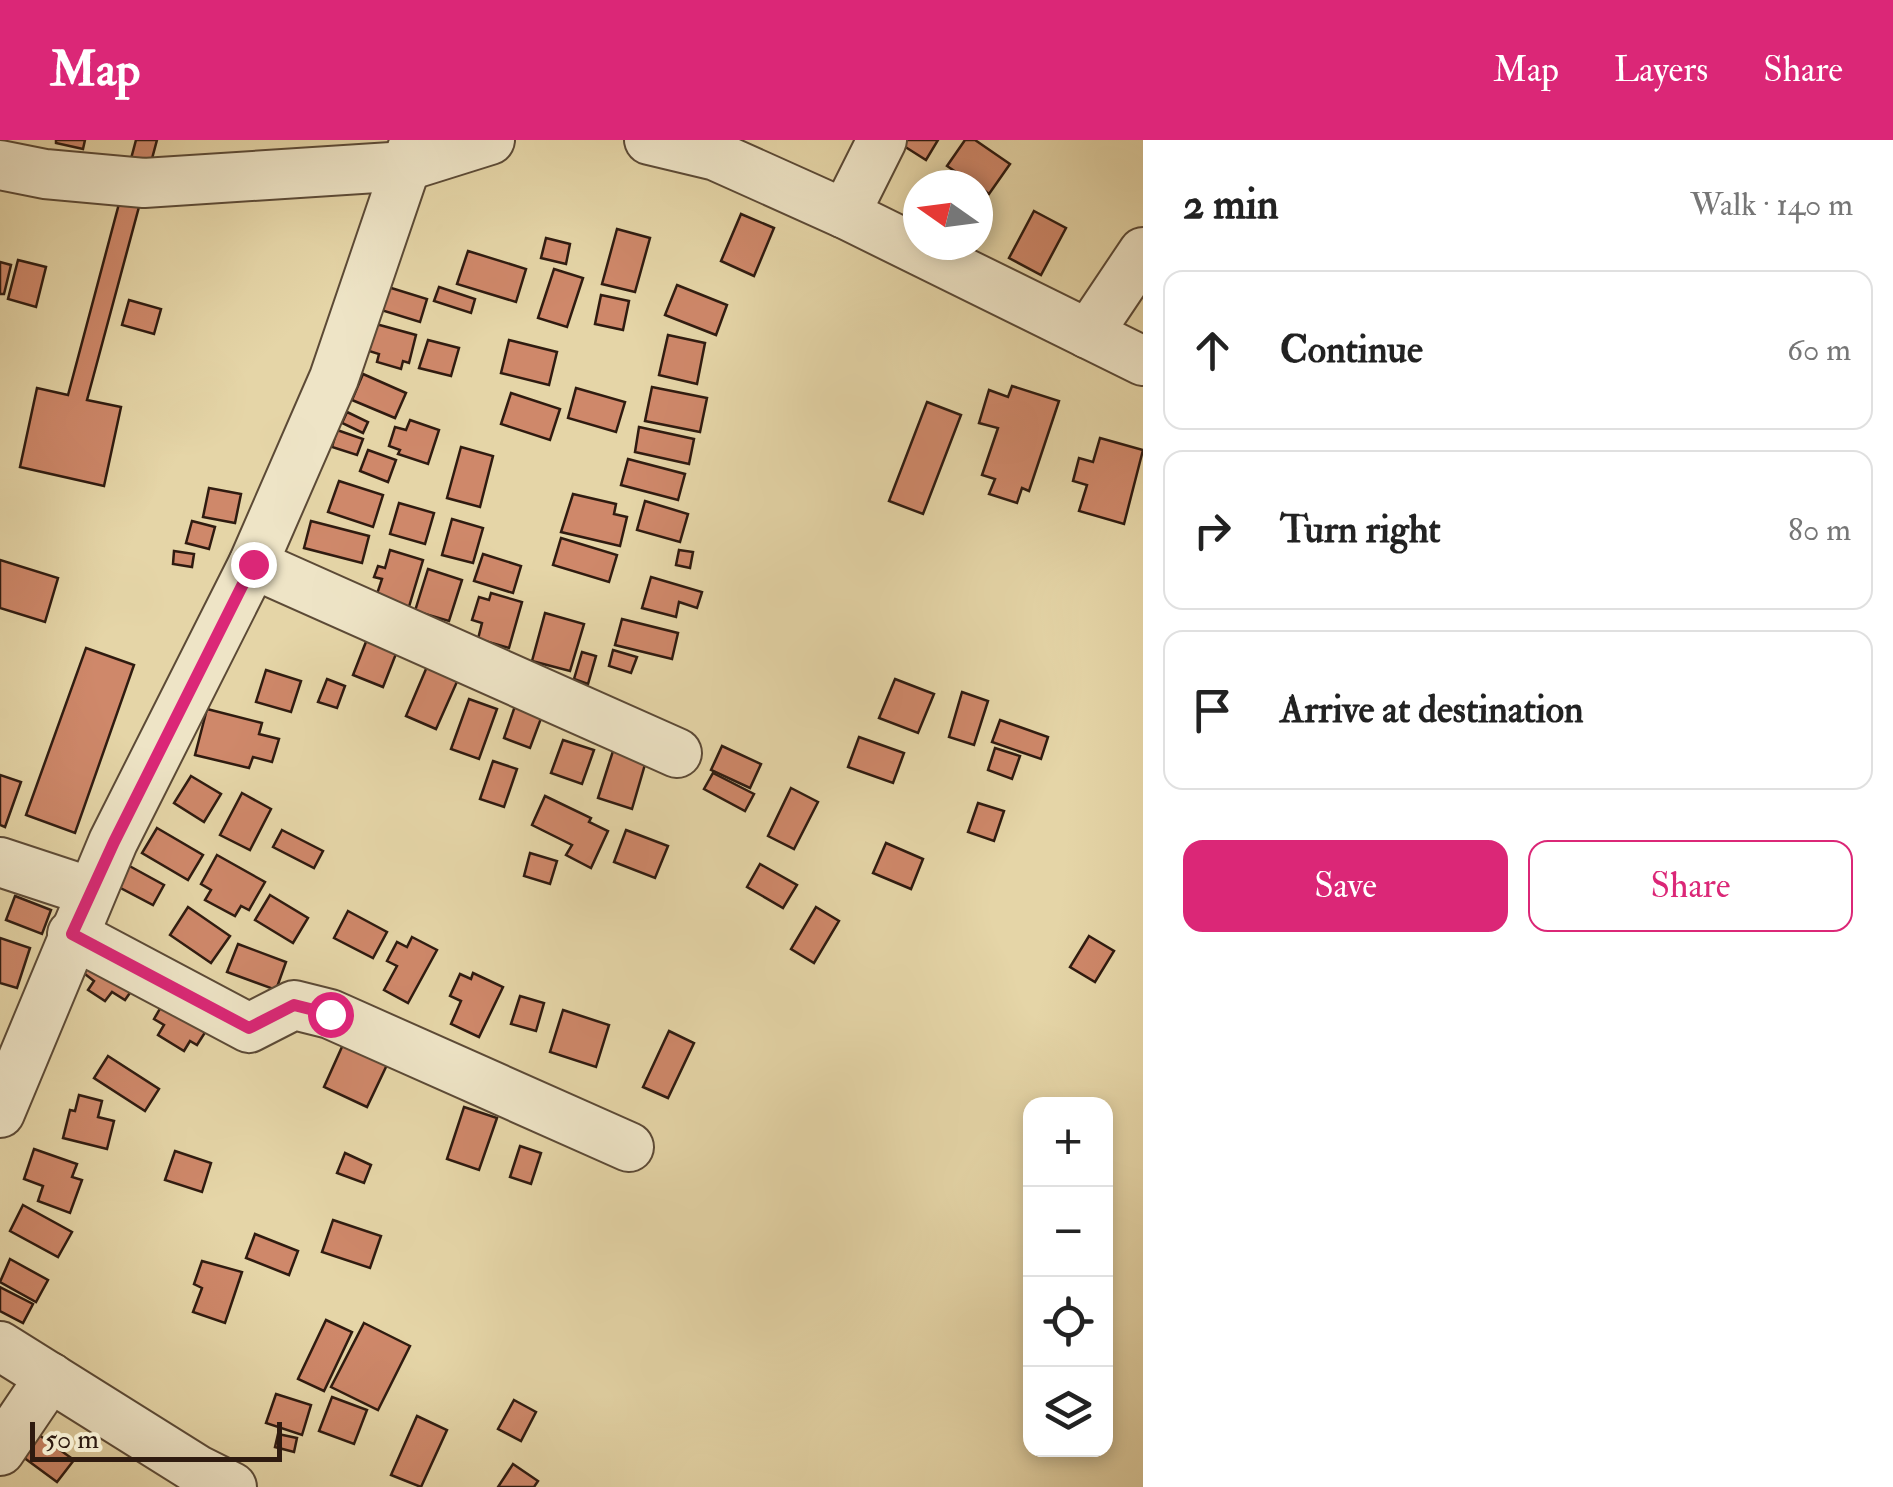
<!DOCTYPE html>
<html lang="en">
<head>
<meta charset="utf-8">
<style>
	body { margin:0; font-family:"IM FELL Double Pica",serif; background:#f2f2f2; color:#222 }
	.controls { position:absolute; right:30px; bottom:30px; display:grid; overflow:hidden; border-radius:20px; box-shadow:0 5px 15px #0003 }
	.controls button { width:90px; height:90px; display:grid; place-items:center; padding:0; border:0; border-bottom:2px solid #e0e0e0; background:#fff; color:#222; font:50px sans-serif }
	.compass { position:absolute; left:903px; top:30px; width:90px; height:90px; border-radius:50%; background:#fff; box-shadow:0 5px 15px #0003; rotate:284deg }
	.scale { position:absolute; left:30px; bottom:25px; width:252px; box-sizing:border-box; padding-left:10px; border:5px solid #2f1b10; border-top:0; font-size:28px; line-height:35px; white-space:nowrap; color:#2f1b10; -webkit-text-stroke:8px #eee4c6; paint-order:stroke }
	.stop { position:absolute; width:30px; height:30px; margin:-22px; border:8px solid #db2777; border-radius:50%; background:#fff }
	.stop.end { background:#db2777; border-color:#fff; box-shadow:0 2px 10px #0008 }
	.list { margin:0; padding:0; list-style:none }
	h2 { display:flex; justify-content:space-between; align-items:center; height:130px; margin:0; padding:0 40px; font-size:42px }
	h2 small { font-size:32px; font-weight:400; color:#767676 }
	.list li { display:grid; grid-template-columns:65px 1fr auto; gap:30px; align-items:center; box-sizing:border-box; height:160px; margin:0 20px 20px; padding:0 20px; border:2px solid #e0e0e0; border-radius:20px }
	.list b { display:block; font-size:38px; white-space:nowrap }
	.list em { font-size:32px; font-style:normal; color:#767676 }
	.actions { display:flex; gap:20px; padding:30px 40px }
	.actions a { flex:1; padding:22px 0; border:2px solid #db2777; border-radius:20px; text-align:center; font-size:35px; color:#db2777 }
	.actions .main { background:#db2777; color:#fff }
	.icon { flex:none; width:55px; height:55px; fill:none; stroke:currentColor; stroke-width:2; stroke-linecap:round; stroke-linejoin:round }
	.map { position:relative; flex:none; width:1143px; height:1347px; overflow:hidden }
	header { display:flex; align-items:center; gap:60px; box-sizing:border-box; height:140px; padding:0 50px; background:#db2777; color:#fff }
	header strong { font-size:48px }
	nav { display:flex; gap:55px; margin-inline-start:auto; font-size:35px }
	main { display:flex }
	aside { flex:1; background:#fff }
	.map>svg:first-child { display:block }
	.building { fill:#cf886a; stroke:#2f1b10; stroke-width:2.5 }
	.lines { fill:none; stroke-linecap:round; stroke-linejoin:round }
	.minor-casing { stroke:#5c4a36; stroke-width:52 }
	.minor { stroke:#eee4c6; stroke-width:48 }
	.route { stroke:#db2777; stroke-width:12 }
</style>
</head>
<body>
<header>
<strong>Map</strong>
<nav><a>Map</a><a>Layers</a><a>Share</a></nav>
</header>
<main>
<div class="map">
<svg width="1143" height="1347" viewBox="0 0 1143 1347">
	<rect width="100%" height="100%" fill="#e5d5a7"/>
	<filter id="stains"><feTurbulence type="fractalNoise" baseFrequency=".002" numOctaves="4"/><feColorMatrix values="0 0 0 0 .2 0 0 0 0 .09 0 0 0 0 .02 0 0 0 .5 -.17"/></filter>
	<radialGradient id="worn" r=".72"><stop offset=".6" stop-color="#630" stop-opacity="0"/><stop offset="1" stop-color="#630" stop-opacity=".3"/></radialGradient>
	<!-- building -->
	<g class="building">
		<polygon points="56,0 85,0 83,9 56,3"/>
		<polygon points="136,0 157,0 87,260 121,267 104,346 20,327 37,248 68,255"/>
		<polygon points="901,0 938,0 926,20 899,3"/>
		<polygon points="965,0 975,0 1010,24 989,54 985,51 979,60 978,45 958,45 953,42 959,34 947,26"/>
		<polygon points="1034,71 1066,88 1041,135 1009,118"/>
		<polygon points="741,74 774,88 754,136 721,121"/>
		<polygon points="617,89 650,98 635,152 602,144"/>
		<polygon points="546,98 570,104 566,124 541,118"/>
		<polygon points="468,111 526,129 516,162 457,144"/>
		<polygon points="18,120 46,127 36,167 8,159"/>
		<polygon points="0,122 11,125 4,154 0,154"/>
		<polygon points="554,129 583,138 567,187 538,178"/>
		<polygon points="677,145 727,165 716,195 665,175"/>
		<polygon points="388,147 427,159 420,182 381,170"/>
		<polygon points="439,147 475,159 471,173 434,161"/>
		<polygon points="601,155 629,161 623,190 595,184"/>
		<polygon points="129,160 161,169 154,194 122,185"/>
		<polygon points="376,184 416,195 409,223 403,221 401,229 377,222 379,214 369,211"/>
		<polygon points="668,195 705,203 697,244 659,235"/>
		<polygon points="428,200 459,208 451,236 419,228"/>
		<polygon points="509,200 557,212 549,245 501,233"/>
		<polygon points="363,234 406,253 395,278 352,260"/>
		<polygon points="1012,246 1059,261 1029,351 1022,348 1017,363 989,354 995,339 982,335 998,288 979,283 989,250 1008,257"/>
		<polygon points="652,247 707,258 700,292 645,281"/>
		<polygon points="576,248 625,262 616,292 568,278"/>
		<polygon points="511,253 560,269 550,300 501,284"/>
		<polygon points="927,262 961,275 923,374 889,361"/>
		<polygon points="347,272 368,282 363,293 342,283"/>
		<polygon points="410,280 439,290 428,324 398,314 400,310 389,306 395,287 406,290"/>
		<polygon points="639,287 694,299 689,324 635,312"/>
		<polygon points="337,290 363,299 357,315 332,307"/>
		<polygon points="1100,298 1143,310 1124,384 1079,371 1087,345 1073,341 1079,318 1093,322"/>
		<polygon points="461,307 493,316 480,367 447,358"/>
		<polygon points="368,310 396,320 388,342 360,331"/>
		<polygon points="628,319 685,334 678,360 621,345"/>
		<polygon points="339,341 383,355 373,387 328,372"/>
		<polygon points="209,348 241,354 235,383 203,377"/>
		<polygon points="573,354 616,364 614,374 627,377 620,406 561,392"/>
		<polygon points="645,361 688,374 680,402 637,390"/>
		<polygon points="399,363 434,373 425,404 390,394"/>
		<polygon points="452,379 483,388 473,423 442,415"/>
		<polygon points="192,381 215,387 209,409 186,403"/>
		<polygon points="311,381 369,396 362,423 304,408"/>
		<polygon points="561,398 617,415 609,442 553,425"/>
		<polygon points="390,410 423,420 408,470 375,460 382,439 374,437 378,426 385,428"/>
		<polygon points="679,410 693,412 690,428 676,425"/>
		<polygon points="174,411 194,414 192,427 173,424"/>
		<polygon points="483,414 521,426 513,453 474,441"/>
		<polygon points="0,420 58,438 45,482 0,468"/>
		<polygon points="428,429 462,440 449,481 415,471"/>
		<polygon points="651,437 702,452 697,468 679,462 676,477 642,468"/>
		<polygon points="491,453 522,462 509,508 478,499 482,483 472,480 479,457 489,460"/>
		<polygon points="545,473 584,484 570,531 532,521"/>
		<polygon points="622,479 678,493 672,519 615,505"/>
		<polygon points="371,489 401,501 383,547 353,535"/>
		<polygon points="86,508 134,525 75,693 26,675"/>
		<polygon points="613,510 637,517 631,533 609,526"/>
		<polygon points="582,512 596,516 588,544 574,539"/>
		<polygon points="429,522 460,535 436,589 406,576"/>
		<polygon points="266,530 301,541 291,572 256,562"/>
		<polygon points="327,539 345,546 337,568 318,562"/>
		<polygon points="895,539 934,554 918,593 879,578"/>
		<polygon points="962,552 988,561 974,605 949,597"/>
		<polygon points="469,559 497,569 479,619 451,609"/>
		<polygon points="516,563 543,573 530,608 504,598"/>
		<polygon points="207,569 262,583 259,594 279,599 272,622 253,617 249,628 195,615"/>
		<polygon points="1000,580 1048,597 1041,619 992,602"/>
		<polygon points="859,597 904,613 893,643 848,627"/>
		<polygon points="563,600 594,610 582,644 551,633"/>
		<polygon points="722,606 761,624 750,648 711,630"/>
		<polygon points="995,608 1020,616 1012,639 988,630"/>
		<polygon points="613,611 646,621 632,669 598,658"/>
		<polygon points="493,621 517,629 504,667 480,659"/>
		<polygon points="713,633 754,654 745,671 704,649"/>
		<polygon points="0,635 21,642 5,687 0,685"/>
		<polygon points="191,636 221,654 204,682 174,663"/>
		<polygon points="791,648 818,662 794,709 768,696"/>
		<polygon points="242,653 271,669 250,710 220,695"/>
		<polygon points="545,656 591,678 589,682 608,691 591,728 566,715 572,705 532,685"/>
		<polygon points="978,663 1004,671 994,701 968,692"/>
		<polygon points="157,688 203,715 188,740 142,713"/>
		<polygon points="282,690 323,711 314,728 273,707"/>
		<polygon points="626,690 668,706 655,738 614,722"/>
		<polygon points="886,703 923,719 911,749 873,733"/>
		<polygon points="530,713 557,721 550,744 524,736"/>
		<polygon points="217,715 265,742 249,770 241,766 235,776 205,760 211,750 201,744"/>
		<polygon points="124,723 164,745 153,765 113,744"/>
		<polygon points="760,724 797,745 783,768 747,747"/>
		<polygon points="270,755 308,778 293,803 255,780"/>
		<polygon points="15,756 51,770 42,794 6,780"/>
		<polygon points="188,767 230,796 211,823 170,795"/>
		<polygon points="816,767 839,781 814,823 791,809"/>
		<polygon points="348,771 387,792 373,818 334,798"/>
		<polygon points="1089,796 1114,811 1095,842 1070,827"/>
		<polygon points="412,797 437,810 408,863 384,850 397,826 387,821 397,802 407,807"/>
		<polygon points="0,798 30,808 17,848 0,843"/>
		<polygon points="99,804 143,834 125,860 112,852 105,861 88,850 94,841 81,831"/>
		<polygon points="238,804 286,822 276,850 227,832"/>
		<polygon points="473,833 503,847 479,897 451,884 461,861 450,856 460,834 471,839"/>
		<polygon points="169,853 213,880 197,905 190,901 184,911 158,895 164,885 154,879"/>
		<polygon points="520,856 544,863 536,891 511,884"/>
		<polygon points="563,870 609,885 596,927 550,912"/>
		<polygon points="350,889 394,910 367,967 324,947"/>
		<polygon points="669,891 694,903 668,958 643,947"/>
		<polygon points="108,916 159,949 145,971 94,938"/>
		<polygon points="79,955 102,961 98,977 114,981 107,1009 63,998 70,970 75,971"/>
		<polygon points="464,967 497,978 479,1030 447,1019"/>
		<polygon points="520,1006 541,1013 531,1044 510,1037"/>
		<polygon points="34,1009 77,1024 72,1037 82,1040 70,1073 38,1061 43,1046 24,1039"/>
		<polygon points="175,1011 211,1023 202,1052 165,1040"/>
		<polygon points="345,1013 371,1025 364,1043 337,1033"/>
		<polygon points="23,1065 72,1092 58,1117 10,1091"/>
		<polygon points="333,1080 381,1096 370,1128 322,1112"/>
		<polygon points="255,1094 298,1111 289,1135 246,1118"/>
		<polygon points="10,1119 48,1140 36,1162 0,1142"/>
		<polygon points="202,1121 242,1132 225,1183 193,1172 202,1148 194,1144"/>
		<polygon points="0,1147 33,1164 23,1183 0,1171"/>
		<polygon points="326,1180 352,1192 324,1251 298,1239"/>
		<polygon points="364,1183 410,1206 378,1270 331,1247"/>
		<polygon points="276,1254 311,1265 302,1295 266,1283"/>
		<polygon points="332,1257 367,1270 354,1304 319,1291"/>
		<polygon points="514,1260 536,1272 521,1301 498,1289"/>
		<polygon points="417,1276 447,1290 421,1347 391,1335"/>
		<polygon points="278,1294 297,1298 294,1312 275,1307"/>
		<polygon points="39,1295 74,1320 57,1342 23,1317"/>
		<polygon points="513,1324 538,1341 534,1347 498,1347"/>
	</g>
	<g class="lines">
		<!-- minor casing -->
		<g class="minor-casing">
			<g id="minor">
				<polyline points="649,0 716,16 845,74 1143,221"/>
				<polyline points="0,25 45,34 144,43 407,26 490,0"/>
				<polyline points="845,74 882,0"/>
				<polyline points="1088,194 1143,112"/>
				<polyline points="253,424 677,613"/>
				<polyline points="0,722 91,752"/>
				<polyline points="72,794 249,888 294,865 330,874 629,1007"/>
				<polyline points="0,973 113,702 253,424 334,238 415,0"/>
				<polyline points="0,1206 198,1330 232,1347"/>
				<polyline points="0,1311 50,1237"/>
			</g>
		</g>
		<!-- minor -->
		<use href="#minor" class="minor"/>
	</g>
	<g class="lines">
		<!-- route -->
		<polyline class="route" points="253,424 114,702 72,794 249,888 294,865 330,874"/>
	</g>
	<rect width="100%" height="100%" filter="url(#stains)"/>
	<rect width="100%" height="100%" fill="url(#worn)"/>
</svg>
<div class="controls">
<button>+</button>
<button>−</button>
<button><svg class="icon" aria-label="locate" viewBox="0 0 24 24"><circle cx="12" cy="12" r="6"/><path d="M12 2v4M12 18v4M2 12h4M18 12h4"/></svg></button>
<button><svg class="icon" aria-label="layers" viewBox="0 0 24 24"><path d="M12 4l9 5-9 5-9-5zM3 14l9 5 9-5"/></svg></button>
</div>
<svg class="compass" viewBox="-18 -18 36 36"><path d="M0-13l5 13h-10z" fill="#e53935"/><path d="M0 13l5-13h-10z" fill="#767676"/></svg>
<div class="scale">50 m</div>
<div class="stop" style="left:330px;top:874px"></div>
<div class="stop end" style="left:253px;top:424px"></div>
</div>
<aside>
<h2>2 min<small>Walk · 140 m</small></h2>
<ul class="list">
<li><svg class="icon" aria-label="ahead" viewBox="0 0 24 24"><path d="M12 20V5M6 11l6-6 6 6"/></svg><div><b>Continue</b></div><em>60 m</em></li>
<li><svg class="icon" aria-label="right" viewBox="0 0 24 24"><path d="M7 20v-9h11M14 6l5 5-5 5"/></svg><div><b>Turn right</b></div><em>80 m</em></li>
<li><svg class="icon" aria-label="arrive" viewBox="0 0 24 24"><path d="M6 21V4h12l-3 4 3 4H6"/></svg><div><b>Arrive at destination</b></div></li>
</ul>
<div class="actions"><a class="main">Save</a><a>Share</a></div>
</aside>
</main>
</body>
</html>
